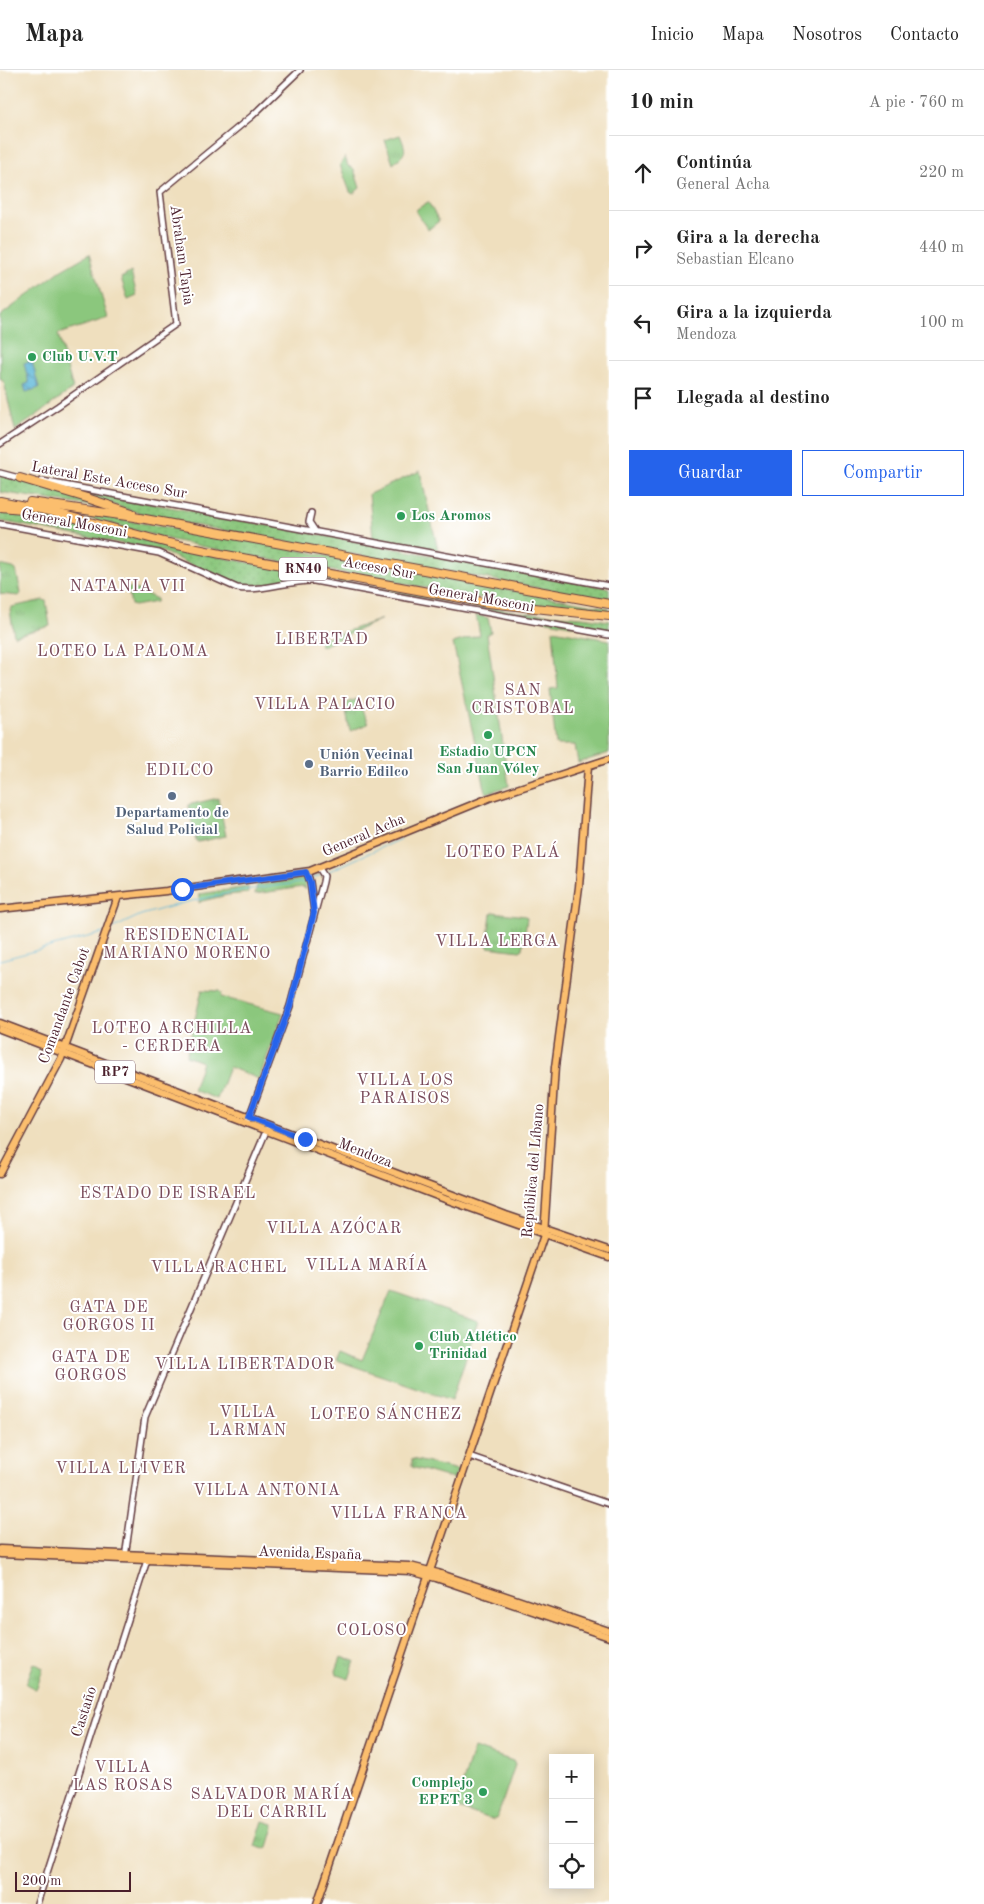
<!DOCTYPE html>
<html lang="es">
<head>
<meta charset="utf-8">
<style>
	body { margin:0; font-family:"Old Standard TT",serif; background:#f2f2f2; color:#222 }
	.controls { position:absolute; right:15px; bottom:15px; display:grid; overflow:hidden; border-radius:0px; box-shadow:0 2px 12px #0003 }
	.controls button { width:45px; height:45px; display:grid; place-items:center; padding:0; border:0; border-bottom:1px solid #e0e0e0; background:#fff; color:#222; font:25px sans-serif }
	.scale { position:absolute; left:15px; bottom:12px; width:116px; box-sizing:border-box; padding-left:5px; border:2px solid #4a1f2b; border-top:0; font-size:14px; line-height:18px; white-space:nowrap; color:#4a1f2b; -webkit-text-stroke:4px #fff; paint-order:stroke }
	.stop { position:absolute; width:15px; height:15px; margin:-11px; border:4px solid #2563eb; border-radius:50%; background:#fff }
	.stop.end { background:#2563eb; border-color:#fff; box-shadow:0 1px 5px #0008 }
	.list { margin:0; padding:0; list-style:none }
	h2 { display:flex; justify-content:space-between; align-items:center; height:65px; margin:0; padding:0 20px; font-size:21px }
	h2 small { font-size:16px; font-weight:400; color:#767676 }
	.list li { display:grid; grid-template-columns:32px 1fr auto; gap:15px; align-items:center; box-sizing:border-box; height:75px; padding:0 20px; border-top:1px solid #e0e0e0 }
	.list b { display:block; font-size:19px; white-space:nowrap }
	.list p { margin:0; font-size:16px; white-space:nowrap; color:#767676 }
	.list em { font-size:16px; font-style:normal; color:#767676 }
	.actions { display:flex; gap:10px; padding:15px 20px }
	.actions a { flex:1; padding:11px 0; border:1px solid #2563eb; border-radius:0px; text-align:center; font-size:18px; color:#2563eb }
	.actions .main { background:#2563eb; color:#fff }
	.icon { flex:none; width:28px; height:28px; fill:none; stroke:currentColor; stroke-width:2; stroke-linecap:round; stroke-linejoin:round }
	.map { position:relative; flex:none; width:609px; height:1834px; overflow:hidden }
	header { display:flex; align-items:center; gap:30px; box-sizing:border-box; height:70px; padding:0 25px; background:#fff; border-bottom:1px solid #e0e0e0 }
	header strong { font-size:24px }
	nav { display:flex; gap:28px; margin-inline-start:auto; font-size:18px }
	main { display:flex }
	aside { flex:1; background:#fff }
	.map>svg:first-child { display:block }
	.grass { fill:url(#grass-dots); stroke:#6a7354 }
	.park { fill:url(#park-tufts); stroke:#6a7354 }
	.pitch { fill:#8bc77d; stroke:#6a7354 }
	.water { fill:url(#water-waves); stroke:#526a81 }
	.lines { fill:none; stroke-linecap:round; stroke-linejoin:round }
	.stream { stroke:#59b5d7; stroke-width:1 }
	.minor-casing { stroke:#633c41; stroke-width:8 }
	.major-casing { stroke:#633c41; stroke-width:9 }
	.highway-casing { stroke:#633c41; stroke-width:10 }
	.minor { stroke:#fff; stroke-width:5 }
	.major { stroke:#fbbe6e; stroke-width:6 }
	.highway { stroke:#fbbe6e; stroke-width:8 }
	.route { stroke:#2563eb; stroke-width:6 }
	.leisure-dot { fill:#2e9e5b; stroke:#fff; stroke-width:2 }
	.service-dot { fill:#5c6f8a; stroke:#fff; stroke-width:2 }
	.labels { text-anchor:middle; dominant-baseline:central; stroke-width:4; stroke-linejoin:round; paint-order:stroke }
	.shield { fill:#fff; stroke:#80626b; stroke-width:1 }
	.shield-label { font-size:14px; font-weight:bold; fill:#4a1f2b }
	.street-label { font-size:15px; fill:#4a1f2b; stroke:#fff }
	.leisure-label { font-size:15px; font-weight:bold; fill:#27864d; stroke:#fff; text-anchor:start }
	.service-label { font-size:15px; font-weight:bold; fill:#4e5e75; stroke:#fff; text-anchor:start }
	.neighbourhood-label { font-size:16px; letter-spacing:1px; fill:#7a4c5b; stroke:#fff }
</style>
</head>
<body>
<header>
<strong>Mapa</strong>
<nav><a>Inicio</a><a>Mapa</a><a>Nosotros</a><a>Contacto</a></nav>
</header>
<main>
<div class="map">
<svg width="609" height="1834" viewBox="0 0 609 1834">
	<defs>
		<pattern id="grass-dots" width="8" height="8" patternUnits="userSpaceOnUse" patternTransform="scale(1.25)"><rect width="8" height="8" fill="#8bc77d"/><path d="M2 2h.1M6 6h.1" fill="none" stroke="#79aa6c" stroke-width="1.8" stroke-linecap="round"/></pattern>
		<pattern id="park-tufts" width="24" height="20" patternUnits="userSpaceOnUse" patternTransform="scale(1.25)"><rect width="24" height="20" fill="#8bc77d"/><path d="M3 7l-1-3M5 7V3M7 7l1-3M15 17l-1-3M17 17v-4M19 17l1-3" fill="none" stroke="#79aa6c"/></pattern>
		<pattern id="water-waves" width="16" height="10" patternUnits="userSpaceOnUse" patternTransform="scale(1.25)"><rect width="16" height="10" fill="#59b5d7"/><path d="M0 5q4-4 8 0t8 0" fill="none" stroke="#4c93af"/></pattern>
	</defs>
	<rect width="100%" height="100%" fill="#fff"/>
	<filter id="ink" filterUnits="userSpaceOnUse"><feTurbulence type="fractalNoise" baseFrequency=".02" numOctaves="2"/><feDisplacementMap in="SourceGraphic" scale="10" xChannelSelector="R" yChannelSelector="G"/><feConvolveMatrix kernelMatrix="1 2 1 2 8 2 1 2 1" color-interpolation-filters="sRGB"/></filter>
	<filter id="wash" filterUnits="userSpaceOnUse"><feTurbulence type="fractalNoise" baseFrequency=".0096" numOctaves="4" result="noise"/><feDisplacementMap in="SourceGraphic" scale="20" xChannelSelector="R" yChannelSelector="G"/><feGaussianBlur stdDeviation="1.12" result="paint"/><feColorMatrix in="noise" values="0 0 0 0 0 0 0 0 0 0 0 0 0 0 0 0 0 1.4 0 .05"/><feComposite in="paint" operator="in"/></filter>
	<g filter="url(#wash)">
		<rect width="100%" height="100%" fill="#efdfbe"/>
		<!-- grass -->
		<g class="grass">
			<polygon points="0,405 56,419 116,440 0,422"/>
			<polygon points="66,418 609,518 609,531 167,450 128,440"/>
			<polygon points="47,437 260,473 609,538 609,543 580,539 520,535 229,482 172,470"/>
			<path d="M0 440 48 445 182 480 410 523 519 542 582 547 609 551V562L316 509C289 508 263 518 237 516L161 481 0 451Z"/>
		</g>
		<!-- park -->
		<g class="park">
			<path d="M400 65C407 82 407 82 393 94L385 70Z"/>
			<polygon points="345,87 348,96 354,99 360,118 353,124 350,122 340,95"/>
			<polygon points="428,132 439,151 428,160 416,142 417,139"/>
			<polygon points="131,202 137,226 128,230 121,208"/>
			<polygon points="0,495 13,498 16,500 21,523 19,526 0,524"/>
			<polygon points="131,517 157,529 156,532 134,536 131,535 128,519"/>
			<polygon points="43,530 46,531 50,556 14,566 10,540 12,537"/>
			<polygon points="382,549 323,576 320,575 320,567 333,566"/>
			<polygon points="357,629 368,654 350,661 345,637 347,633"/>
			<polygon points="218,728 226,766 198,772 196,771 188,735"/>
			<polygon points="304,809 306,820 303,817 255,824 257,815"/>
			<polygon points="248,817 248,823 227,825 202,831 199,833 200,824"/>
			<polygon points="493,842 525,846 527,848 523,879 520,881 488,877 487,875 491,844"/>
			<polygon points="412,1389 458,1400 453,1409 412,1397"/>
			<polygon points="341,1587 355,1591 349,1609 337,1605 336,1601"/>
			<polygon points="34,1593 43,1598 37,1618 35,1619 26,1614"/>
			<polygon points="263,1751 273,1754 274,1757 268,1777 264,1779 255,1776"/>
		</g>
		<!-- pitch -->
		<g class="pitch">
			<path d="M89 184 108 248 58 264 73 319C53 332 35 348 15 360L4 312 0 309V246L60 201Z"/>
			<polygon points="420,401 438,480 373,468 369,424"/>
			<polygon points="476,545 488,548 491,562 487,564 509,716 486,723 453,573 480,565"/>
			<polygon points="553,560 609,570 609,683 578,693 575,675 556,675 550,619 558,618"/>
			<polygon points="202,920 220,921 222,923 221,927 283,943 259,1009 229,997 217,1029 193,1020 202,992 186,986"/>
			<polygon points="391,1221 478,1251 452,1330 336,1290 340,1281 362,1290"/>
			<polygon points="474,1678 513,1691 515,1695 497,1748 493,1750 455,1737"/>
		</g>
		<!-- water -->
		<polygon class="water" points="32,291 39,318 26,322 24,315 29,313 24,293"/>
		<g class="lines">
			<!-- stream -->
			<g class="stream">
				<polyline points="325,803 400,769"/>
				<polyline points="311,809 321,805"/>
				<polyline points="109,860 141,845 187,832 243,820 299,813 308,811"/>
				<polyline points="0,890 103,863"/>
			</g>
		</g>
	</g>
	<g filter="url(#ink)">
		<g class="lines">
			<!-- minor casing -->
			<g class="minor-casing">
				<g id="minor">
					<polyline points="0,374 58,336 176,254 160,122 252,46 300,0"/>
					<polyline points="0,403 23,409"/>
					<polyline points="42,411 609,516"/>
					<polyline points="311,443 309,452 315,461"/>
					<path d="M0 454 159 483 237 518C262 522 289 510 314 511L609 565"/>
					<polyline points="307,802 310,812 314,841"/>
					<polyline points="248,1050 290,936 323,812 324,806 319,798"/>
					<polyline points="469,1386 609,1434"/>
					<polyline points="125,1487 145,1347 267,1059"/>
					<polyline points="37,1834 148,1487"/>
				</g>
			</g>
			<!-- major casing -->
			<g class="major-casing">
				<g id="major">
					<polyline points="0,839 166,821 310,801 489,728 609,689"/>
					<polyline points="0,953 506,1145 609,1180"/>
					<polyline points="0,959 445,1129 609,1187"/>
					<polyline points="0,1104 61,989 118,827"/>
					<polyline points="0,1479 410,1496 438,1503 609,1561"/>
					<polyline points="0,1484 410,1501 436,1508 609,1567"/>
					<polyline points="317,1834 544,1165 555,997 579,817 588,696"/>
				</g>
			</g>
			<!-- highway casing -->
			<g class="highway-casing">
				<g id="highway">
					<polyline points="20,408 87,428 132,443"/>
					<polyline points="0,431 49,441 168,473 221,484 488,533 609,546"/>
					<polyline points="30,432 134,447 609,534"/>
					<polyline points="0,437 23,439"/>
				</g>
			</g>
			<!-- minor -->
			<use href="#minor" class="minor"/>
			<!-- major -->
			<use href="#major" class="major"/>
			<!-- highway -->
			<use href="#highway" class="highway"/>
		</g>
	</g>
	<g class="lines" filter="url(#ink)">
		<!-- route -->
		<polyline class="route" points="182,819 306,802 310,812 314,843 290,936 249,1047 305,1069"/>
	</g>
	<!-- markers -->
	<g class="leisure-dot">
		<circle cx="32" cy="287" r="5"/>
		<circle cx="401" cy="446" r="5"/>
		<circle cx="488" cy="665" r="5"/>
		<circle cx="419" cy="1276" r="5"/>
		<circle cx="483" cy="1722" r="5"/>
	</g>
	<g class="service-dot">
		<circle cx="309" cy="694" r="5"/>
		<circle cx="172" cy="726" r="5"/>
	</g>
	<g class="labels">
		<!-- shield labels -->
		<g class="shield">
			<rect x="279" y="487.5" width="48" height="23" rx="4"/>
			<rect x="95" y="990.5" width="40" height="23" rx="4"/>
		</g>
		<g class="shield-label">
			<text x="303" y="499">RN40</text>
			<text x="115" y="1002">RP7</text>
		</g>
		<!-- street labels -->
		<g class="street-label">
			<text transform="translate(181 185) rotate(82)">Abraham Tapia</text>
			<text transform="translate(109 411) rotate(10)">Lateral Este Acceso Sur</text>
			<text transform="translate(74 454) rotate(10)">General Mosconi</text>
			<text transform="translate(379 499) rotate(10)">Acceso Sur</text>
			<text transform="translate(481 529) rotate(10)">General Mosconi</text>
			<text transform="translate(364 766) rotate(-23)">General Acha</text>
			<text transform="translate(65 936) rotate(-70)">Comandante Cabot</text>
			<text transform="translate(365 1084) rotate(21)">Mendoza</text>
			<text transform="translate(534 1101) rotate(-85)">República del Líbano</text>
			<text transform="translate(310 1484) rotate(2)">Avenida España</text>
			<text transform="translate(85 1642) rotate(-72)">Castaño</text>
		</g>
		<!-- leisure labels -->
		<g class="leisure-label">
			<text x="42" y="287">Club U.V.T</text>
			<text x="411" y="446">Los Aromos</text>
			<text x="488" y="682" text-anchor="middle">Estadio UPCN<tspan x="488" dy="17">San Juan Vóley</tspan></text>
			<text x="429" y="1267">Club Atlético<tspan x="429" dy="17">Trinidad</tspan></text>
			<text x="473" y="1713" text-anchor="end">Complejo<tspan x="473" dy="17">EPET 3</tspan></text>
		</g>
		<!-- service labels -->
		<g class="service-label">
			<text x="319" y="685">Unión Vecinal<tspan x="319" dy="17">Barrio Edilco</tspan></text>
			<text x="172" y="743" text-anchor="middle">Departamento de<tspan x="172" dy="17">Salud Policial</tspan></text>
		</g>
		<!-- neighbourhood labels -->
		<g class="neighbourhood-label">
			<text x="128" y="517">NATANIA VII</text>
			<text x="322" y="570">LIBERTAD</text>
			<text x="123" y="582">LOTEO LA PALOMA</text>
			<text x="523" y="621">SAN<tspan x="523" dy="18">CRISTOBAL</tspan></text>
			<text x="325" y="635">VILLA PALACIO</text>
			<text x="180" y="701">EDILCO</text>
			<text x="503" y="783">LOTEO PALÁ</text>
			<text x="187" y="866">RESIDENCIAL<tspan x="187" dy="18">MARIANO MORENO</tspan></text>
			<text x="497" y="872">VILLA LERGA</text>
			<text x="172" y="959">LOTEO ARCHILLA<tspan x="172" dy="18">- CERDERA</tspan></text>
			<text x="405" y="1011">VILLA LOS<tspan x="405" dy="18">PARAISOS</tspan></text>
			<text x="168" y="1124">ESTADO DE ISRAEL</text>
			<text x="334" y="1159">VILLA AZÓCAR</text>
			<text x="367" y="1196">VILLA MARÍA</text>
			<text x="219" y="1198">VILLA RACHEL</text>
			<text x="109" y="1238">GATA DE<tspan x="109" dy="18">GORGOS II</tspan></text>
			<text x="91" y="1288">GATA DE<tspan x="91" dy="18">GORGOS</tspan></text>
			<text x="245" y="1295">VILLA LIBERTADOR</text>
			<text x="248" y="1343">VILLA<tspan x="248" dy="18">LARMAN</tspan></text>
			<text x="386" y="1345">LOTEO SÁNCHEZ</text>
			<text x="121" y="1399">VILLA LLIVER</text>
			<text x="267" y="1421">VILLA ANTONIA</text>
			<text x="399" y="1444">VILLA FRANCA</text>
			<text x="372" y="1561">COLOSO</text>
			<text x="123" y="1698">VILLA<tspan x="123" dy="18">LAS ROSAS</tspan></text>
			<text x="272" y="1725">SALVADOR MARÍA<tspan x="272" dy="18">DEL CARRIL</tspan></text>
		</g>
	</g>
</svg>
<div class="controls">
<button>+</button>
<button>−</button>
<button><svg class="icon" aria-label="locate" viewBox="0 0 24 24"><circle cx="12" cy="12" r="6"/><path d="M12 2v4M12 18v4M2 12h4M18 12h4"/></svg></button>
</div>
<div class="scale">200 m</div>
<div class="stop" style="left:182px;top:819px"></div>
<div class="stop end" style="left:305px;top:1069px"></div>
</div>
<aside>
<h2>10 min<small>A pie · 760 m</small></h2>
<ul class="list">
<li><svg class="icon" aria-label="ahead" viewBox="0 0 24 24"><path d="M12 20V5M6 11l6-6 6 6"/></svg><div><b>Continúa</b><p>General Acha</p></div><em>220 m</em></li>
<li><svg class="icon" aria-label="right" viewBox="0 0 24 24"><path d="M7 20v-9h11M14 6l5 5-5 5"/></svg><div><b>Gira a la derecha</b><p>Sebastian Elcano</p></div><em>440 m</em></li>
<li><svg class="icon" aria-label="left" viewBox="0 0 24 24"><path d="M17 20v-9H6M10 6l-5 5 5 5"/></svg><div><b>Gira a la izquierda</b><p>Mendoza</p></div><em>100 m</em></li>
<li><svg class="icon" aria-label="arrive" viewBox="0 0 24 24"><path d="M6 21V4h12l-3 4 3 4H6"/></svg><div><b>Llegada al destino</b></div></li>
</ul>
<div class="actions"><a class="main">Guardar</a><a>Compartir</a></div>
</aside>
</main>
</body>
</html>
